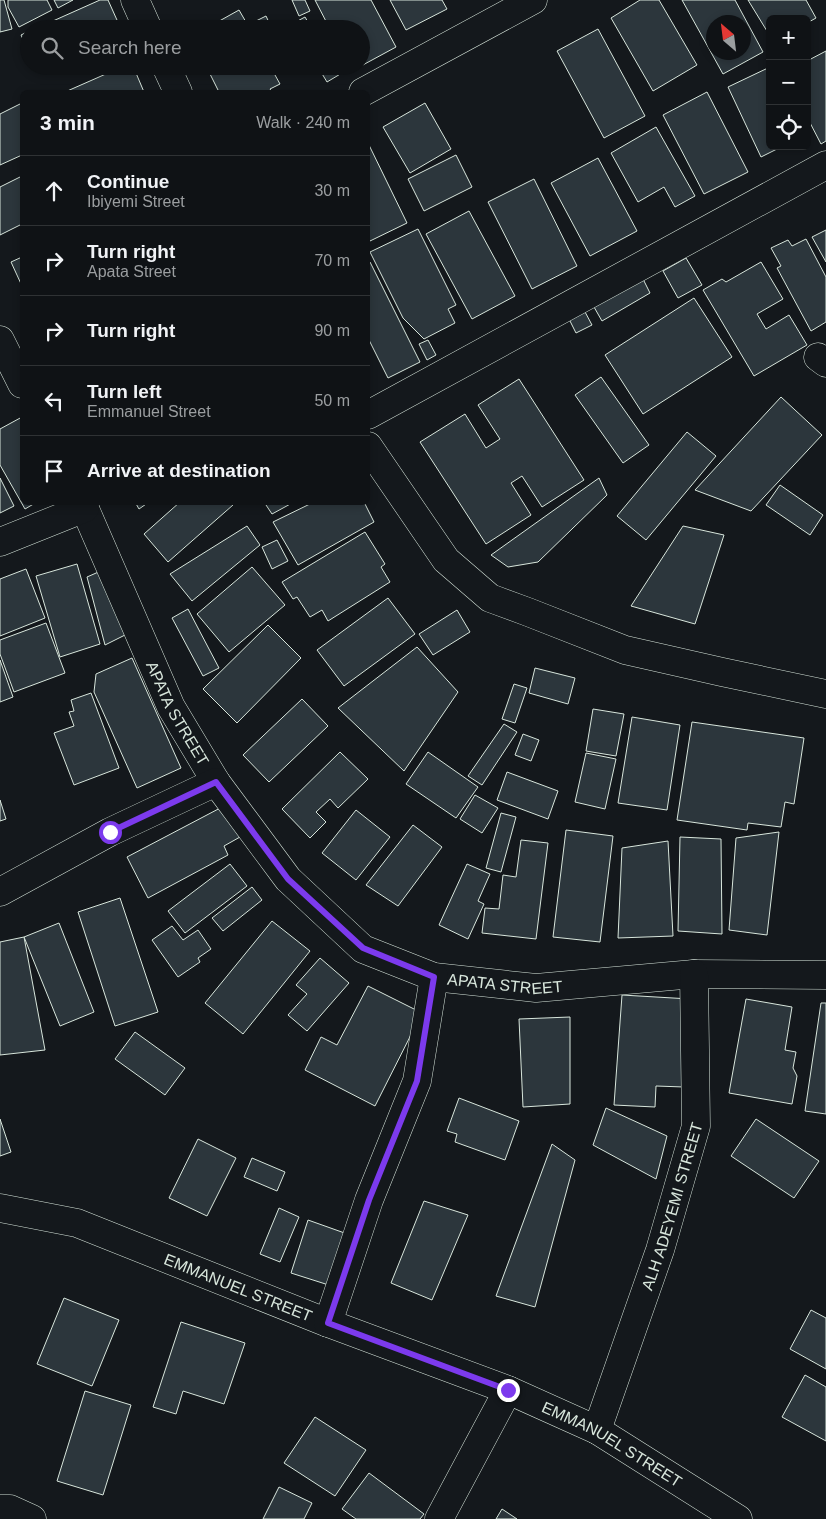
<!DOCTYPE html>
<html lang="en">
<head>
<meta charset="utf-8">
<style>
	body { margin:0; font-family:Arial,sans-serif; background:#181b1e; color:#f1f3f6 }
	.controls { position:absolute; right:15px; top:15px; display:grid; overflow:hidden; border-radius:8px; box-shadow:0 2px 8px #0003 }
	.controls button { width:45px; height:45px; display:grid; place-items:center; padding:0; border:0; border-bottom:1px solid #2f3234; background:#0f1215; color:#f1f3f6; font:25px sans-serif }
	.compass { position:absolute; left:706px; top:15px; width:45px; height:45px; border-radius:50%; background:#0f1215; box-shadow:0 2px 8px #0003; rotate:332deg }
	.stop { position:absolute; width:15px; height:15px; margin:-11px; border:4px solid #7c3aed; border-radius:50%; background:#fff }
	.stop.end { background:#7c3aed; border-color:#fff; box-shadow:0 1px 5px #0008 }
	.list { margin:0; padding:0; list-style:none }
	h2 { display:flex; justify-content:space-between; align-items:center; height:65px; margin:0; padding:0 20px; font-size:21px }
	h2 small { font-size:16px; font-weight:400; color:#9b9ea0 }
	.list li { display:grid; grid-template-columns:32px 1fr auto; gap:15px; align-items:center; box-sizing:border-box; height:70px; padding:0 20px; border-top:1px solid #2f3234 }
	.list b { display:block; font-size:19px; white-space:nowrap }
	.list p { margin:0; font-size:16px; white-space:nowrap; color:#9b9ea0 }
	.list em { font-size:16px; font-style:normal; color:#9b9ea0 }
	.icon { flex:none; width:28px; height:28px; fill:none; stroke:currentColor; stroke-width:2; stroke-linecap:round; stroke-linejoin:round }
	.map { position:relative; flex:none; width:826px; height:1519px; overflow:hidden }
	.search { position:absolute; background:#0f1215; box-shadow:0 2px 8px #0003; left:20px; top:20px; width:350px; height:55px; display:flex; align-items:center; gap:12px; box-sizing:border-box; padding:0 18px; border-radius:28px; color:#9b9ea0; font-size:19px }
	.panel { position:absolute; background:#0f1215; box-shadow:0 2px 8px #0003; left:20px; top:90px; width:350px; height:415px; border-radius:8px }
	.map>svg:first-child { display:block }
	.building { fill:#2c363c; stroke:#d8e6dc; fill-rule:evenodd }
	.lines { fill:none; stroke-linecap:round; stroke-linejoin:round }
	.minor-casing { stroke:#d8e6dc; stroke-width:29 }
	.minor { stroke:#14181c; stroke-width:28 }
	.route { stroke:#7c3aed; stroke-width:6 }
	.labels { text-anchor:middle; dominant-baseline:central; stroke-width:4; stroke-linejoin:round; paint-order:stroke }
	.street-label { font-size:16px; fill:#d8e6dc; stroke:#14181c }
</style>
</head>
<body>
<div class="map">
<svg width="826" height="1519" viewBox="0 0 826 1519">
	<rect width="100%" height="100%" fill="#14181c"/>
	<!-- building -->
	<g class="building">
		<polygon points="0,0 4,0 12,29 0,32"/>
		<polygon points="8,0 47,0 52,10 19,27 8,7"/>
		<polygon points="54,0 73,0 58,8"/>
		<polygon points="100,0 108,0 121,29 35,29"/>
		<polygon points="292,0 305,0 310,11 299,16"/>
		<polygon points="315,0 371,0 396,47 361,66 361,29 330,29"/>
		<polygon points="390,0 442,0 447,9 406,30"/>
		<polygon points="640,0 659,0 697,65 653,91 611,18"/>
		<path d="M682 0H735L763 52 723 74ZM714 22H744V52H714Z"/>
		<polygon points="748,0 806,0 816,18 807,23 807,19 770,19 770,36"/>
		<polygon points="239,10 250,29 205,29"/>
		<polygon points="266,16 272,29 260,29 256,21"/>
		<polygon points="305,17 312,29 295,29 292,24"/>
		<polygon points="598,29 645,116 604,138 557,51"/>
		<polygon points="29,31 29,52 21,35"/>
		<polygon points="826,51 826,141 821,144 807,117 807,61"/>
		<polygon points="124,66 133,66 144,92 65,92"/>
		<polygon points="210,66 270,66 280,84 270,89 272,92 219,92 207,68"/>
		<polygon points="331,66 338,66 342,73 327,82 321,72"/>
		<polygon points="770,67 770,146 783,146 761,157 728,87"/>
		<polygon points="707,92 748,172 704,194 663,115"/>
		<polygon points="22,103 22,155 0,165 0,114"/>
		<polygon points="425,103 451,149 410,173 383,127"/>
		<polygon points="656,127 695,196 675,207 664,187 638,202 611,153"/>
		<polygon points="368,143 407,223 370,241 368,236"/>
		<polygon points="456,155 472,187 424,211 408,179"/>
		<polygon points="598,158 637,231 590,256 551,183"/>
		<polygon points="22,176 22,224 0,235 0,187"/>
		<polygon points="534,179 577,266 532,289 488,202"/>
		<polygon points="469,211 515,296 472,319 426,234"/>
		<polygon points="418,229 456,305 448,309 455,323 424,339 403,318 370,252"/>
		<polygon points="826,230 826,262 812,237"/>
		<polygon points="806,239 826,277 826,322 811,331 777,268 781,266 771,248 788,240 792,246"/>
		<polygon points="22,257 22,286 11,262"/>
		<polygon points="686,258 702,285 678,298 663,271"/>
		<polygon points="370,262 420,362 388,378 368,338 368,263"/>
		<polygon points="761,262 783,299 757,314 766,329 789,315 807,345 754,376 703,290 722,279 726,282"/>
		<polygon points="643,279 650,293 602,321 594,307"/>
		<polygon points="694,298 732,357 643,414 605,355"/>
		<polygon points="584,310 592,325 576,333 569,319"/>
		<polygon points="428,340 436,355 427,360 419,344"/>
		<polygon points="601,377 649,445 623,463 575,395"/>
		<polygon points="519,379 584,480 542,507 522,476 511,483 531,515 486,544 420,442 465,414 486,448 500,439 478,405"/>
		<polygon points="781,397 822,435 751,511 695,490"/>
		<polygon points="22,417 22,502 37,502 25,509 0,465 0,429"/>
		<polygon points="687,432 716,456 646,540 617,516"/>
		<polygon points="0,478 14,506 0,513"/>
		<polygon points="599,478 607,495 538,562 508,567 491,555"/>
		<polygon points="780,485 823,515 810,535 766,505"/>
		<polygon points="135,502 149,502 139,509"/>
		<polygon points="180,502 231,502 233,505 168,562 144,534"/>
		<polygon points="264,502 294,502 272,514"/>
		<polygon points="314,502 364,502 374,522 298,565 273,522"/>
		<polygon points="247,526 260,545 192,601 170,574"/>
		<polygon points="683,526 724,535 695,624 631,606"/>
		<polygon points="365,532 385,564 381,567 390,582 328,621 322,610 310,617 297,597 293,599 282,582"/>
		<polygon points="277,540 288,561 272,569 262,547"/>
		<polygon points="77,564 100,644 60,657 36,576"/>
		<polygon points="252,567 285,605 229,652 197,614"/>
		<polygon points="26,569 45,618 0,636 0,579"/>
		<polygon points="103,570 129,633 105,645 87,577"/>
		<polygon points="388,598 415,634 344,686 317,650"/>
		<polygon points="188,609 219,668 203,676 172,618"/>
		<polygon points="457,610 470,632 433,655 419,634"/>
		<polygon points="46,623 65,673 14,692 0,654 0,640"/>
		<polygon points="268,625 301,658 237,723 203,689"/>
		<polygon points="417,647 458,692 404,771 338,708"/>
		<polygon points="132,658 181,768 137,788 94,692 96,674"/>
		<polygon points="0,660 13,697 0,702"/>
		<polygon points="535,668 575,678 568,704 529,693"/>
		<polygon points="514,684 527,688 515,723 502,719"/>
		<polygon points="91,693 119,768 74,785 54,733 74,726 69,712 74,711 71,700"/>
		<polygon points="302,699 328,726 269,782 243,755"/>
		<polygon points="593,709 624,714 616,756 586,751"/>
		<polygon points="632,717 680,725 667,810 618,803"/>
		<polygon points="692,722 804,738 794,804 785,802 781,827 748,823 747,830 677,820"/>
		<polygon points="504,724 517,732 482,785 468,776"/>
		<polygon points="523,734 539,740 531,761 515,755"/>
		<polygon points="340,752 368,779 338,808 330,799 316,812 326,822 310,838 282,809"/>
		<polygon points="428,752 478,787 456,818 406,784"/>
		<polygon points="586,753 616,759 605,809 575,802"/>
		<polygon points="507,772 558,791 548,819 497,800"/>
		<polygon points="475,795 498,808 482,833 460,819"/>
		<polygon points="0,800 6,819 0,821"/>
		<polygon points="224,806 240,837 224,846 228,855 148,898 127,857"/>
		<polygon points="356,810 390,837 356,880 322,853"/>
		<polygon points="501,813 516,817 501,872 486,868"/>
		<polygon points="413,825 442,847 398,906 366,885"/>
		<polygon points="566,830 613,836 600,942 553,937"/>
		<polygon points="779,832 767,935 729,930 736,838"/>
		<polygon points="680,837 721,839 722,934 678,931"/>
		<polygon points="521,840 548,843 536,939 482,933 485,908 499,909 503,875 516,877"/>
		<polygon points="668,841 673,936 618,938 622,848"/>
		<polygon points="230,864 247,886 185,933 168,911"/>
		<polygon points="467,864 490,874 478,901 484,904 468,939 439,925"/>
		<polygon points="252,887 262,900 223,931 212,918"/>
		<polygon points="120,898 158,1012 115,1026 78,912"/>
		<polygon points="272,921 310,951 243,1034 205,1003"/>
		<polygon points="59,923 94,1012 60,1026 24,937"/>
		<polygon points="172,926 183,940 198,930 211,949 198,958 200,962 178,977 152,940"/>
		<polygon points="24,937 45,1050 0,1055 0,942"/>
		<polygon points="320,958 349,983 307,1031 288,1015 307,994 296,985"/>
		<polygon points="368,986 422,1013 375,1106 305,1070 321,1037 337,1045"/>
		<polygon points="622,995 690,999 684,1087 656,1086 655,1107 614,1105"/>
		<polygon points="746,999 792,1007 785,1050 796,1052 793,1068 797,1076 792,1104 729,1093"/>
		<polygon points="821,1003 826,1003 826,1114 805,1111"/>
		<polygon points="570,1017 570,1104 523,1107 519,1019"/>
		<polygon points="135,1032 185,1068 165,1095 115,1059"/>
		<polygon points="459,1098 519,1121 505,1160 455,1142 457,1134 447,1131"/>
		<polygon points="606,1108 667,1136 656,1179 593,1145"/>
		<polygon points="0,1119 11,1152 0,1156"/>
		<polygon points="756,1119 819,1161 794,1198 731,1156"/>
		<polygon points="198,1139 236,1158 207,1216 169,1198"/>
		<polygon points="552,1144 575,1160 535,1307 496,1296"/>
		<polygon points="252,1158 285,1172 277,1191 244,1177"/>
		<polygon points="424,1201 468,1215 432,1300 391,1283"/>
		<polygon points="279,1208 299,1217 280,1262 260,1254"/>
		<polygon points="308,1220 353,1236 335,1287 291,1273"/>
		<polygon points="64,1298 119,1320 92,1386 37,1364"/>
		<polygon points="811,1310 826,1318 826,1369 790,1349"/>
		<polygon points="181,1322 245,1343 224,1404 183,1391 176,1414 153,1407"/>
		<polygon points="805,1375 826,1387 826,1441 782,1417"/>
		<polygon points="85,1391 131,1405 103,1495 57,1481"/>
		<polygon points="315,1417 366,1450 335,1496 284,1463"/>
		<polygon points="369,1473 424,1514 420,1519 356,1519 342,1509"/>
		<polygon points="279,1487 312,1503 304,1519 263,1519"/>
		<polygon points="502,1509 517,1519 496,1519"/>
	</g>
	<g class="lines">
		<!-- minor casing -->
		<g class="minor-casing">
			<g id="minor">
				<polyline points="135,0 148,29"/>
				<polyline points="166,66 178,92"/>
				<polyline points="363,92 533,0"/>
				<polyline points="0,340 22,384"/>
				<polyline points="818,357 826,363"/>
				<polyline points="368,415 826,165"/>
				<polyline points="368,446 446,560 490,598 528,612 625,650 722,672 826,694"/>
				<path id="s1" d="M82 502 171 707 216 782 288 879 363 949 434 977 536 988 694 974 826 975"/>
				<polyline points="0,542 85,508"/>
				<polyline points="0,892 110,832 216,782"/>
				<path id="s2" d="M0 1208 77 1223 328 1323 508 1390 597 1430 738 1519"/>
				<polyline points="328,1323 369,1200 417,1081 434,977"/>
				<path id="s3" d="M597 1430 660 1250 696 1126 694 974"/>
				<polyline points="0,1509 10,1509 32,1519"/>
				<polyline points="439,1519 508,1390"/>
			</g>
		</g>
		<!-- minor -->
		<use href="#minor" class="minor"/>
	</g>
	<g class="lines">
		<!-- route -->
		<polyline class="route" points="110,832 216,782 288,879 363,948 434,977 417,1081 369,1200 328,1323 508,1390"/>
	</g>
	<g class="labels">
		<!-- street labels -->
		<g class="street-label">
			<text stroke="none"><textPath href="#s1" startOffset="232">APATA STREET</textPath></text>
			<text stroke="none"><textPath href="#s1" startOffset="682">APATA STREET</textPath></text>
			<text stroke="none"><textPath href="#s3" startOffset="236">ALH ADEYEMI STREET</textPath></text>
			<text stroke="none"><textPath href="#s2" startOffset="252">EMMANUEL STREET</textPath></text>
			<text stroke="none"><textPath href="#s2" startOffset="658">EMMANUEL STREET</textPath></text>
		</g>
	</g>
</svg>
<div class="controls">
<button>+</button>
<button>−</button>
<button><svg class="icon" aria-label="locate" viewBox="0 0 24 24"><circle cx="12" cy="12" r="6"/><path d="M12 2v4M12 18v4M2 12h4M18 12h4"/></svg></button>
</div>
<svg class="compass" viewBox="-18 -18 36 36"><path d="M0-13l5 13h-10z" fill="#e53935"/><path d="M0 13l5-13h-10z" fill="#9b9ea0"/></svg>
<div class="stop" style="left:110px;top:832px"></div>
<div class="stop end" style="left:508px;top:1390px"></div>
<div class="search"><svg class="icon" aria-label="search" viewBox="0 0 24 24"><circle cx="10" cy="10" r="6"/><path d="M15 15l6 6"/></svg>Search here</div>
<section class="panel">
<h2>3 min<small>Walk · 240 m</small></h2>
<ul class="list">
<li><svg class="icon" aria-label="ahead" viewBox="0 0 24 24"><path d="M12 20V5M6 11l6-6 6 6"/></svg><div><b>Continue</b><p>Ibiyemi Street</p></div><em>30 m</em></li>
<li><svg class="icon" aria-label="right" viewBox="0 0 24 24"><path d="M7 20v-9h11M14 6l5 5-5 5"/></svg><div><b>Turn right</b><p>Apata Street</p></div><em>70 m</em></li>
<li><svg class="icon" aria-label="right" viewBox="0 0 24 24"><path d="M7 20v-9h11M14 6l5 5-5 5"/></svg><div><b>Turn right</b></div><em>90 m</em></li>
<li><svg class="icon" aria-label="left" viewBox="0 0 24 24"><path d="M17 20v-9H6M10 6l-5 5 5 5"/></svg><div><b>Turn left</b><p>Emmanuel Street</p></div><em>50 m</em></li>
<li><svg class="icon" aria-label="arrive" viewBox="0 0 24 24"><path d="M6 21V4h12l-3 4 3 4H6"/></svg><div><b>Arrive at destination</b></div></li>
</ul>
</section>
</div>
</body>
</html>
